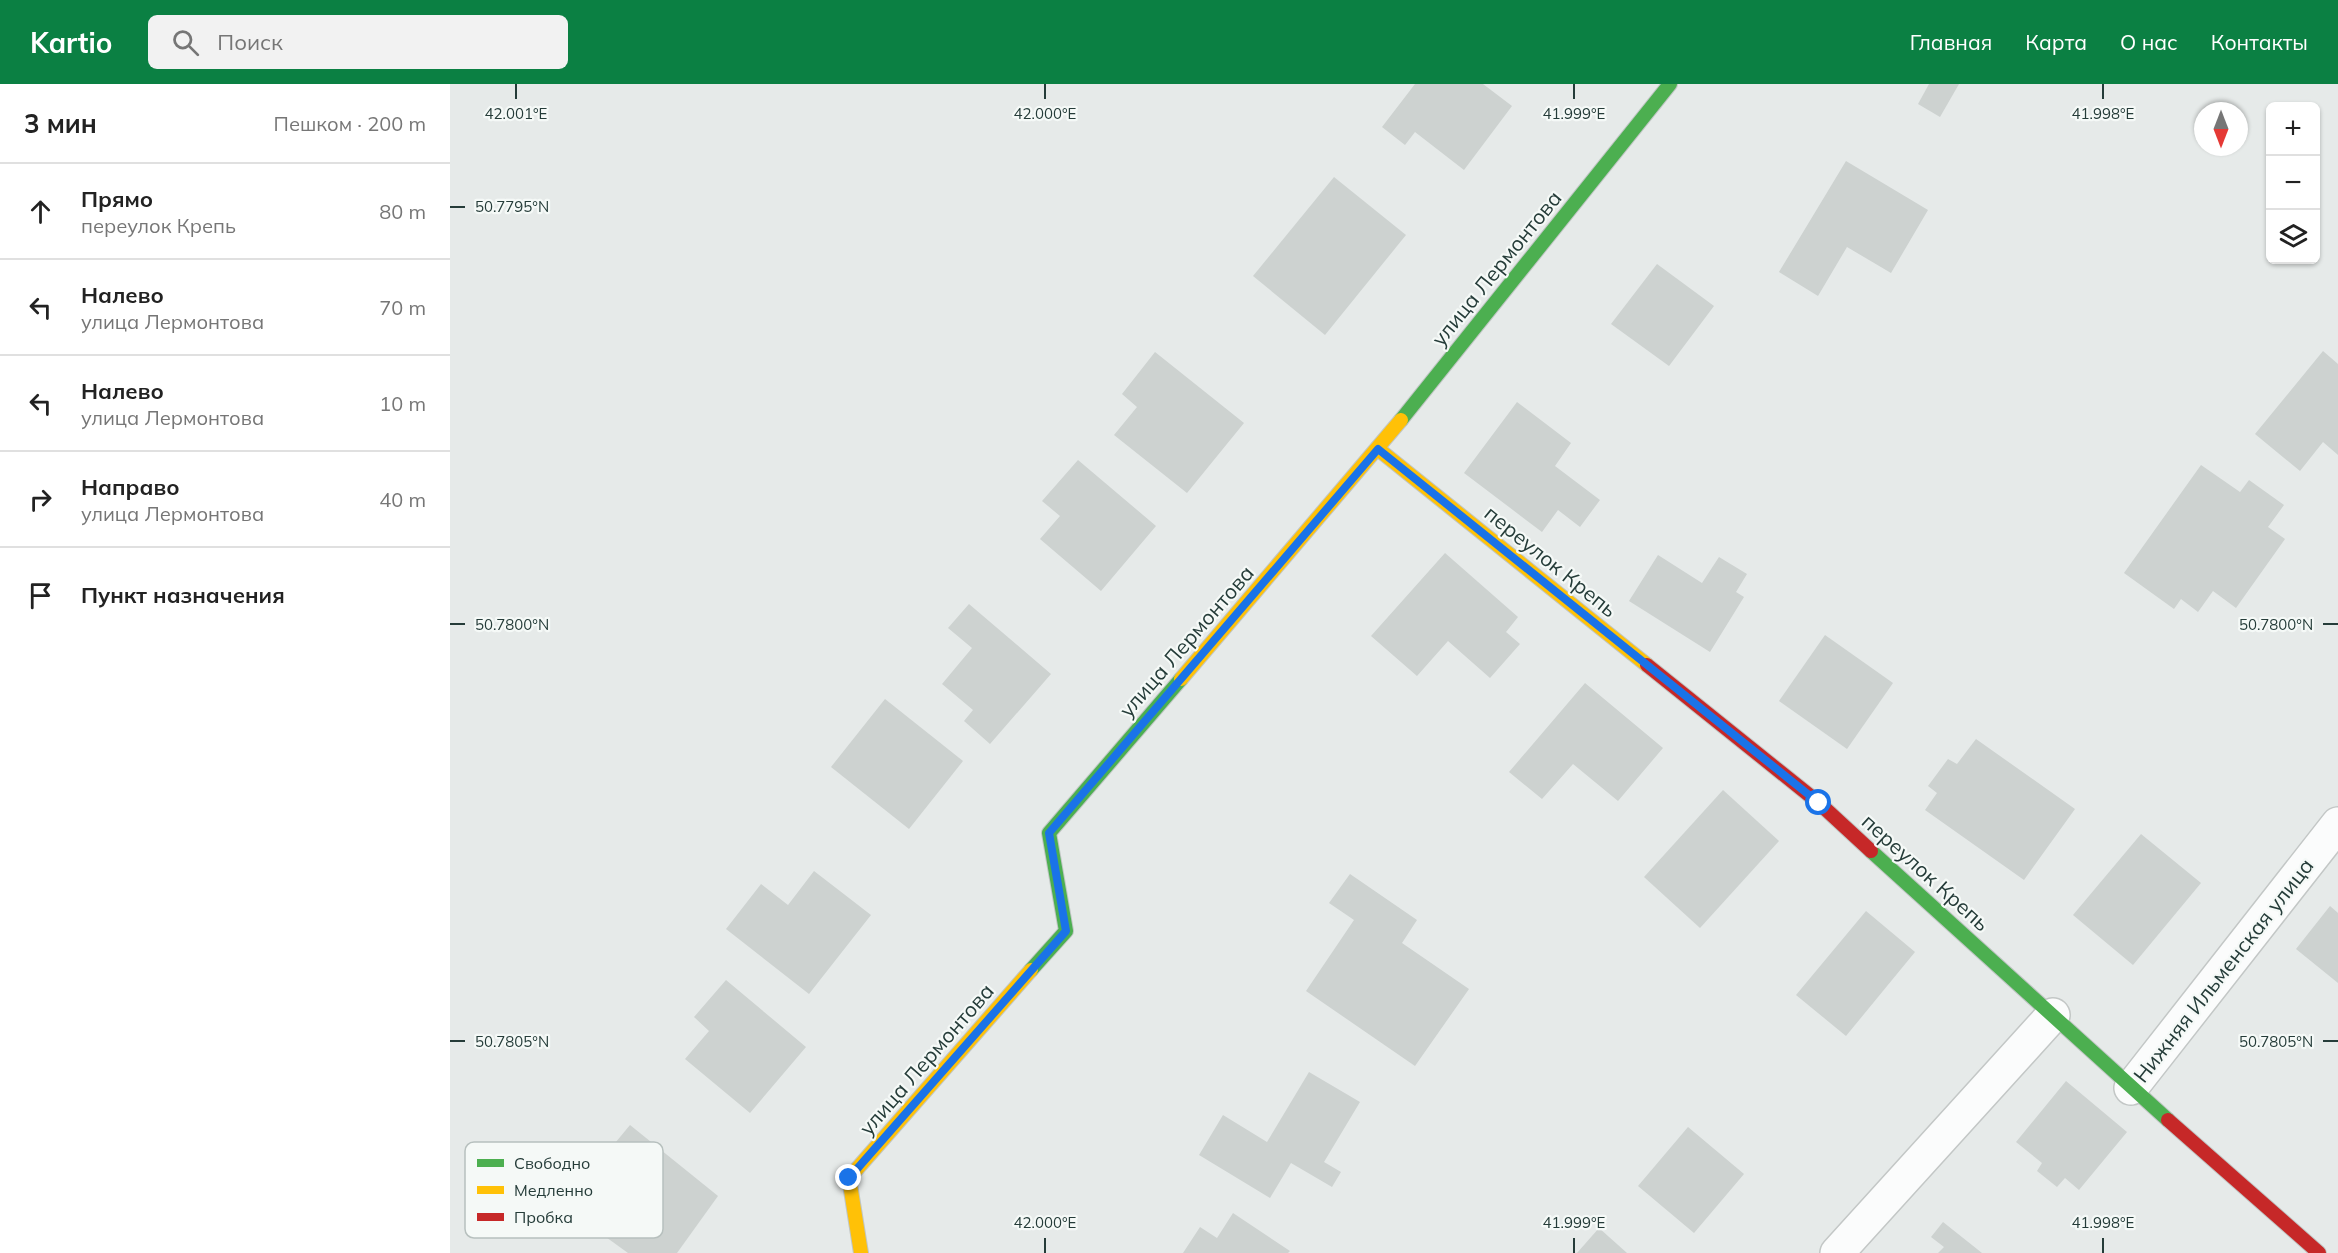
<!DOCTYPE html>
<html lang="ru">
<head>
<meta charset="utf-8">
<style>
	body { margin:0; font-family:Mulish,sans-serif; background:#f2f2f2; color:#222 }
	.controls { position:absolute; right:18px; top:18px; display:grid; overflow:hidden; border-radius:9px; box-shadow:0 2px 4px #0004 }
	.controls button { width:54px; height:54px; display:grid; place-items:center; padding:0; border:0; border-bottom:2px solid #e0e0e0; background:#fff; color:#222; font:30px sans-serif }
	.compass { position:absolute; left:1744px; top:18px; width:54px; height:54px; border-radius:50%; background:#fff; box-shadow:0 2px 4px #0004; rotate:180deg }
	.stop { position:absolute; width:18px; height:18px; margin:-14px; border:4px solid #1a73e8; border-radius:50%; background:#fff }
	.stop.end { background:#1a73e8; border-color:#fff; box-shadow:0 2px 6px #0008 }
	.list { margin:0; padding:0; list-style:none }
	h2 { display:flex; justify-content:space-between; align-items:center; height:78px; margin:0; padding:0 24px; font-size:26px }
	h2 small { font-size:20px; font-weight:400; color:#767676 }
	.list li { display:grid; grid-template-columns:39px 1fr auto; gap:18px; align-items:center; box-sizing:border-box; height:96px; padding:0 24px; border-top:2px solid #e0e0e0 }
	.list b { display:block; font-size:22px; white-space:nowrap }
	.list p { margin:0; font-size:20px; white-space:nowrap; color:#767676 }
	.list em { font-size:20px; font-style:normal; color:#767676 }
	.icon { flex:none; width:33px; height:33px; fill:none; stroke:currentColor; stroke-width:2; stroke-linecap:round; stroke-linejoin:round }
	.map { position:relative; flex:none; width:1888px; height:1169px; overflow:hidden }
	header { display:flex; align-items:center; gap:36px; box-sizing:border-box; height:84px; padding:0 30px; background:#0b8043; color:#fff }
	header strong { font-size:28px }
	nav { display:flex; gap:33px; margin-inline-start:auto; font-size:21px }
	.search { width:420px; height:54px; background:#f2f2f2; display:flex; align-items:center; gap:15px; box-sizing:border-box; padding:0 21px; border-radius:9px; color:#767676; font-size:22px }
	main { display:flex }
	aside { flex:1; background:#fff }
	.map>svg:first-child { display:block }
	.building { fill:#cdd2d0 }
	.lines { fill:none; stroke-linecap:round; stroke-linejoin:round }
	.street-casing { stroke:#c3c7c6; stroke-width:36 }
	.fast-casing { stroke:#c0c6c4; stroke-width:16 }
	.slow-casing { stroke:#c0c6c4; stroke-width:16 }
	.jam-casing { stroke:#c0c6c4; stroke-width:16 }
	.street { stroke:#fbfcfc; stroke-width:33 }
	.fast { stroke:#4caf50; stroke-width:14 }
	.slow { stroke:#ffc107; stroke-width:14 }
	.jam { stroke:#c62828; stroke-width:14 }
	.route { stroke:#1a73e8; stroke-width:8 }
	.ticks { fill:none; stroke:#253c39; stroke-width:2 }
	.labels { text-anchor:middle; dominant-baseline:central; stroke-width:4.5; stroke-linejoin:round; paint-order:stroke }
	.street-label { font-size:21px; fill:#253c39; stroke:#f5f9f7 }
	.key { fill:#f5f9f7; stroke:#b7c0be; stroke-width:1.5 }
	.key-label { font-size:16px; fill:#253c39 }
	.ticks-label { font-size:15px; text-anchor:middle; fill:#253c39; stroke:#f5f9f7; stroke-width:4.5; stroke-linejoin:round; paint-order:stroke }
</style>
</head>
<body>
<header>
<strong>Kartio</strong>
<div class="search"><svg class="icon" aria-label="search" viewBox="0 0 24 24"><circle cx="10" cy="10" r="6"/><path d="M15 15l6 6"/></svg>Поиск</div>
<nav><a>Главная</a><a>Карта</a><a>О нас</a><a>Контакты</a></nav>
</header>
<main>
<aside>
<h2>3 мин<small>Пешком · 200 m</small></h2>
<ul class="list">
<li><svg class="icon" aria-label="ahead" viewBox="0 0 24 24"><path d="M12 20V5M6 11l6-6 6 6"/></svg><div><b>Прямо</b><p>переулок Крепь</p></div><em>80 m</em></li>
<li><svg class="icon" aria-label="left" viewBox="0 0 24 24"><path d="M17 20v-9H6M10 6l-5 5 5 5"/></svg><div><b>Налево</b><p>улица Лермонтова</p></div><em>70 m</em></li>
<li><svg class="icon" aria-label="left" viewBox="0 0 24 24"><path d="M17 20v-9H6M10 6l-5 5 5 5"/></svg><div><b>Налево</b><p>улица Лермонтова</p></div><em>10 m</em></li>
<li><svg class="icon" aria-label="right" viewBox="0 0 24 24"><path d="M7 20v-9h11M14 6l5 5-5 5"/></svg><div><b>Направо</b><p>улица Лермонтова</p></div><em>40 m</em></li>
<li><svg class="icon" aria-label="arrive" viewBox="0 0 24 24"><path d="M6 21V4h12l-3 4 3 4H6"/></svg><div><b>Пункт назначения</b></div></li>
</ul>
</aside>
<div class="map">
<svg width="1888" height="1169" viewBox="0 0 1888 1169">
	<rect width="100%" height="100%" fill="#e6eae9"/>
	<!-- building -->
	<g class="building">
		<polygon points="965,0 1033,0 1062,22 1014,86 965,48 955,61 932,43"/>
		<polygon points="1479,0 1509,0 1490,33 1468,20"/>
		<polygon points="1396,77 1478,126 1441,189 1397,163 1368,212 1329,188"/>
		<polygon points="884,93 956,151 875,251 803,192"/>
		<polygon points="1207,180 1264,222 1219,282 1161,240"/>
		<polygon points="1873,267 1888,280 1888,371 1873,358 1850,387 1805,350"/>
		<polygon points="705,268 794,339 737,409 664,351 687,323 672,310"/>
		<polygon points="1067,318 1121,359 1105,382 1150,416 1130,443 1108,426 1092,448 1014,389"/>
		<polygon points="628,376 706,442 651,507 590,455 610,432 592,417"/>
		<polygon points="1751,381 1790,408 1799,396 1834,421 1818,443 1835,455 1786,524 1763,507 1748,528 1731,515 1724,525 1674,489"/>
		<polygon points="995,469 1068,533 1056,548 1070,560 1040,594 998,557 967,592 921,552"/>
		<polygon points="1208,471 1252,499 1269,473 1297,490 1286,508 1294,513 1260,568 1179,517"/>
		<polygon points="519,520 601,590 540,660 514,637 523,626 492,600 522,564 498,544"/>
		<polygon points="1375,551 1443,599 1397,665 1329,617"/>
		<polygon points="1135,599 1213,664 1168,717 1123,680 1092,715 1059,688"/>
		<polygon points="435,615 513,677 459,745 381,683"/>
		<polygon points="1526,655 1625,725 1574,796 1475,726 1487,709 1478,702 1498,675 1507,680"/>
		<polygon points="1273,706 1329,757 1250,844 1194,793"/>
		<polygon points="1691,750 1751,799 1683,881 1623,831"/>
		<polygon points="364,787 421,831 359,910 276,845 311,800 338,821"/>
		<polygon points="900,790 967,836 952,859 1019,905 965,982 856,907 904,836 879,819"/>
		<polygon points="1880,822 1888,829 1888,899 1846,865"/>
		<polygon points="1416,827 1465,868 1396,952 1346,911"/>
		<polygon points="276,896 356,963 300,1029 235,975 259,947 244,933"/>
		<polygon points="859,988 910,1018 874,1078 891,1088 882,1103 841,1079 820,1114 749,1071 773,1031 817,1058"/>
		<polygon points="1616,997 1677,1048 1629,1106 1615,1094 1607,1103 1587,1087 1592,1079 1566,1058"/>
		<polygon points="180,1041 268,1112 227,1169 178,1169 113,1122"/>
		<polygon points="1238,1043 1294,1090 1244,1149 1188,1102"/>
		<polygon points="783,1129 840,1167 838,1169 733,1169 750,1143 767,1154"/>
		<polygon points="1493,1138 1532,1169 1488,1169 1494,1163 1481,1153"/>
		<polygon points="1149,1144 1177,1169 1127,1169"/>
	</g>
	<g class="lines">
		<!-- street casing -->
		<g class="street-casing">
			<g id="street">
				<polyline points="1681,1004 1888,740"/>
				<polyline points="1387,1169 1603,931"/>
			</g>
		</g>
		<!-- fast casing -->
		<g class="fast-casing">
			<g id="fast">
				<polyline points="951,336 1220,0"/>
				<polyline points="1421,767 1718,1036"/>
				<polyline points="581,886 616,847 599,749 731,595"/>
			</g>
		</g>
		<!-- slow casing -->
		<g class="slow-casing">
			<g id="slow">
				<polyline points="928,365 1197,581"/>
				<polyline points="731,595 951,336"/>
				<polyline points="411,1169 399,1094 581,886"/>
			</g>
		</g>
		<!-- jam casing -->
		<g class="jam-casing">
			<g id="jam">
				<polyline points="1197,581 1369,719 1421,767"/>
				<polyline points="1718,1036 1869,1169"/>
			</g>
		</g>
		<!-- street -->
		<use href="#street" class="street"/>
		<!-- fast -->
		<use href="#fast" class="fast"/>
		<!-- slow -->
		<use href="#slow" class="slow"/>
		<!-- jam -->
		<use href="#jam" class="jam"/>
	</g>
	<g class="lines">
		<!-- route -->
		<polyline class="route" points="399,1094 616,847 599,749 928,365 1369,719"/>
	</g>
	<!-- ticks -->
	<path class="ticks" d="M66 0V15M595 0V15M1124 0V15M1653 0V15M0 123H15M0 540H15M1873 540H1888M0 957H15M1873 957H1888M595 1154V1169M1124 1154V1169M1653 1154V1169"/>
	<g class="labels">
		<!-- street labels -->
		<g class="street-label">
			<text transform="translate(1046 184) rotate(-51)">улица Лермонтова</text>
			<text transform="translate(1101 477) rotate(39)">переулок Крепь</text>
			<text transform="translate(736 557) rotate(-49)">улица Лермонтова</text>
			<text transform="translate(1476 788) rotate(42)">переулок Крепь</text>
			<text transform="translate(1773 886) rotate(-52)">Нижняя Ильменская улица</text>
			<text transform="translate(476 975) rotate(-49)">улица Лермонтова</text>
		</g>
	</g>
	<!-- legend -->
	<rect x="15" y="1058" width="198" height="96" rx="9" class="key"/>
	<rect x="27" y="1075" width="27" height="8" fill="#4caf50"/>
	<rect x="27" y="1102" width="27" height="8" fill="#ffc107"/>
	<rect x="27" y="1129" width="27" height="8" fill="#c62828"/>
	<g class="key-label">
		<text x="64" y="1085">Свободно</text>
		<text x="64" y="1112">Медленно</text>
		<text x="64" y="1139">Пробка</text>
	</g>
	<g class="ticks-label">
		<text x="66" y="35">42.001°E</text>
		<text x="595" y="35">42.000°E</text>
		<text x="1124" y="35">41.999°E</text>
		<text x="1653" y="35">41.998°E</text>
		<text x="62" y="128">50.7795°N</text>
		<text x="1826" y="546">50.7800°N</text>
		<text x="62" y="546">50.7800°N</text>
		<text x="1826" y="963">50.7805°N</text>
		<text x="62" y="963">50.7805°N</text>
		<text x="595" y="1144">42.000°E</text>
		<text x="1124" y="1144">41.999°E</text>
		<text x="1653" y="1144">41.998°E</text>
	</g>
</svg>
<div class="controls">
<button>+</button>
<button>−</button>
<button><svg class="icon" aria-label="layers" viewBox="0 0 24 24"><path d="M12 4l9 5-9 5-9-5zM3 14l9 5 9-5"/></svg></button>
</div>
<svg class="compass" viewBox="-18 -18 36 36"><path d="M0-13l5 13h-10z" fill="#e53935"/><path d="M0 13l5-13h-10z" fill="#767676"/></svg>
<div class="stop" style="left:1369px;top:719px"></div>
<div class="stop end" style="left:399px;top:1094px"></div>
</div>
</main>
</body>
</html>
